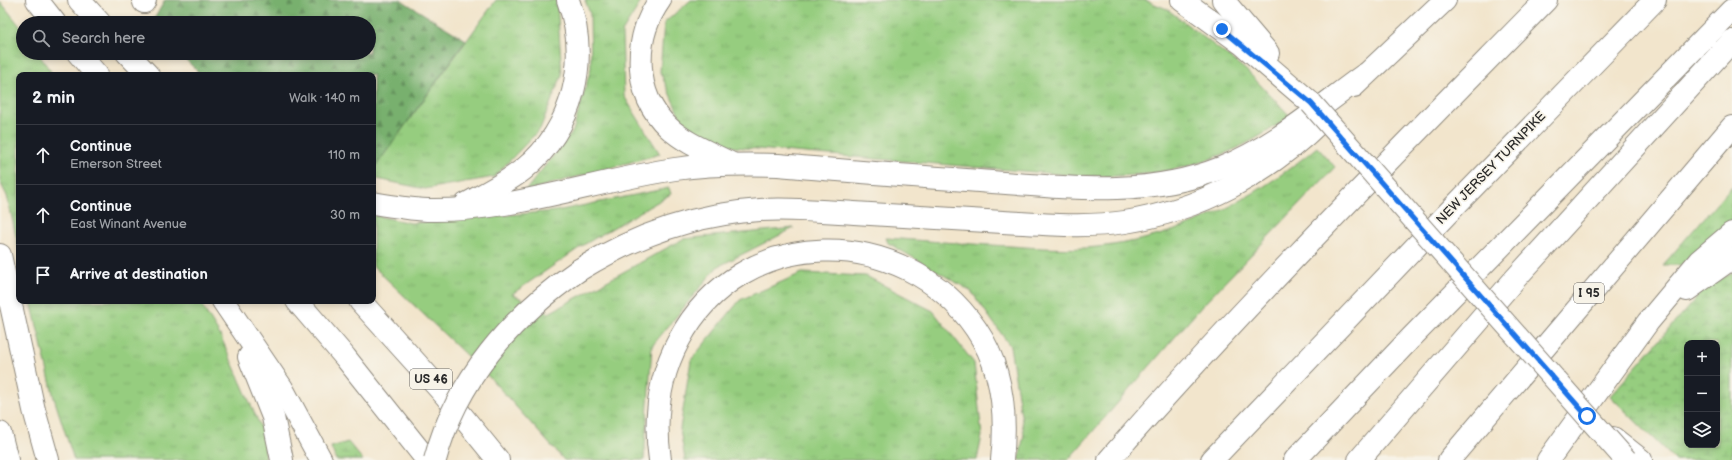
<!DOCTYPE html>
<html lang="en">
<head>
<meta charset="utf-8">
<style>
	body { margin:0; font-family:"Balsamiq Sans",sans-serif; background:#20242c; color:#f1f3f6 }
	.controls { position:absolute; right:12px; bottom:12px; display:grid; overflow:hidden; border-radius:8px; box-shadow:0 2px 6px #0003 }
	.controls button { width:36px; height:36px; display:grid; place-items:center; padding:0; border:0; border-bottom:1px solid #363941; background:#171b24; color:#f1f3f6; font:20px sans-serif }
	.stop { position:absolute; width:12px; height:12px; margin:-9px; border:3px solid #1a73e8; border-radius:50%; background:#fff }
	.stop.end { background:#1a73e8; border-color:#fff; box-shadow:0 1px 4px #0008 }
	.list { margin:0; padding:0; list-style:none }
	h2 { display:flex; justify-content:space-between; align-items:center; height:52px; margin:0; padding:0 16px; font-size:17px }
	h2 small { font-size:13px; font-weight:400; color:#9ea1a6 }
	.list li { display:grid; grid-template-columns:26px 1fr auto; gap:12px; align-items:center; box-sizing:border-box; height:60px; padding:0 16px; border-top:1px solid #363941 }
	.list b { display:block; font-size:15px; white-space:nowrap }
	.list p { margin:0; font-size:13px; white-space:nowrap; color:#9ea1a6 }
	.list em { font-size:13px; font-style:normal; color:#9ea1a6 }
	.icon { flex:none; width:22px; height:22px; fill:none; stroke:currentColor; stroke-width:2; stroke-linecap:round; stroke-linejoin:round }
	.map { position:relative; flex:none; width:1732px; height:460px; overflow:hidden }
	.search { position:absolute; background:#171b24; box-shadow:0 2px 6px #0003; left:16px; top:16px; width:360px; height:44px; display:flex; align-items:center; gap:10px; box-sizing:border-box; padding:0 14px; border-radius:22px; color:#9ea1a6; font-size:15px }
	.panel { position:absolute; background:#171b24; box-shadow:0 2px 6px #0003; left:16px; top:72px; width:360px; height:232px; border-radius:8px }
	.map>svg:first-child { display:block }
	.grass { fill:url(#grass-tufts); stroke:#607c55 }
	.forest { fill:url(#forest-firs); stroke:#526e4c }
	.wetland { fill:url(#wetland-marsh); stroke:#607c55; fill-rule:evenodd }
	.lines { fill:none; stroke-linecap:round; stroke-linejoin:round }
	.minor-casing { stroke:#8e887c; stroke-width:24 }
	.secondary-casing { stroke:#8e887c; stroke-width:24 }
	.motorway-casing { stroke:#8e887c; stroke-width:24 }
	.minor { stroke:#fff; stroke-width:22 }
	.secondary { stroke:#fff; stroke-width:22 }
	.motorway { stroke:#fff; stroke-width:22 }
	.secondary-bridge-casing { stroke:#8e887c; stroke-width:24; stroke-linecap:butt }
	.motorway-bridge-casing { stroke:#8e887c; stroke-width:24; stroke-linecap:butt }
	.secondary-bridge { stroke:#fff; stroke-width:22 }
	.motorway-bridge { stroke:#fff; stroke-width:22 }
	.route { stroke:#1a73e8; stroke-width:5 }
	.labels { text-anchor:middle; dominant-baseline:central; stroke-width:3.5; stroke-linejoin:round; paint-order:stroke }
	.shield { fill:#f7f3e8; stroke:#686764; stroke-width:1 }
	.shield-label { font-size:12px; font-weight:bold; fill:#2b2b2b }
	.street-label { font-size:13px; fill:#2b2b2b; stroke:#f7f3e8 }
</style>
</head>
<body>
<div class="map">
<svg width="1732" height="460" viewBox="0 0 1732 460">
	<defs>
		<pattern id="grass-tufts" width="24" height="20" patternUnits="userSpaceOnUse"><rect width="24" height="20" fill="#96cd7f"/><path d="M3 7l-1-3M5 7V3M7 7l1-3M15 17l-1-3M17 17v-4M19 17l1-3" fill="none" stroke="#81b06e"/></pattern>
		<pattern id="forest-firs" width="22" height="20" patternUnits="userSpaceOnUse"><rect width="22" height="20" fill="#78b06e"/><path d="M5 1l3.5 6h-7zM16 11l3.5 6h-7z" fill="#638f5b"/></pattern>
		<pattern id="wetland-marsh" width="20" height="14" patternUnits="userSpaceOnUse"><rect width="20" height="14" fill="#96cd7f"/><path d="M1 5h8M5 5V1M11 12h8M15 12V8" fill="none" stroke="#81b06e"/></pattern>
	</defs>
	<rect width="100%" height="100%" fill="#f7f3e8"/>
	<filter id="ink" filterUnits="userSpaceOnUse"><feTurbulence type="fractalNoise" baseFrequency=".025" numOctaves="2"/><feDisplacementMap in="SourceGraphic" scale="8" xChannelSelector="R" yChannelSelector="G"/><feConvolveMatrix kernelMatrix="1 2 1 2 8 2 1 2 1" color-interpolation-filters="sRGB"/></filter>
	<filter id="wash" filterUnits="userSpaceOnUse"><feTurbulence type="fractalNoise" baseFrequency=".012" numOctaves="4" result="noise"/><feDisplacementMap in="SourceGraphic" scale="16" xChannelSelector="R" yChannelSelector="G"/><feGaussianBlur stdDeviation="0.9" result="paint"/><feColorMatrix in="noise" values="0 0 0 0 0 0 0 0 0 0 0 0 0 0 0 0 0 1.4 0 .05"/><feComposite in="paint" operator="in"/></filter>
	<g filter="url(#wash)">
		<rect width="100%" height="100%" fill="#f2e5cc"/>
		<!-- grass -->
		<g class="grass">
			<polygon points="496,0 555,0 557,2 562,75 540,129 494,177 425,189 373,178 373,170"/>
			<polygon points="585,0 642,0 622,32 624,96 660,154 525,191 573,131 591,68 590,14"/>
			<path d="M691 0H1145L1167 9 1246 70 1290 116C1223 166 1152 181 1070 175L734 147 704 137 681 119 660 72 664 23Z"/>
			<polygon points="0,1 23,30 23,53 38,53 53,75 19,75 19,249 7,196 0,182"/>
			<path d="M1317 147 1335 167 1202 306 1068 460H1019L1024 434 1010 346 971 291 888 243 886 238C927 241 968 244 1010 246 1038 248 1069 250 1097 247 1183 238 1252 201 1317 147Z"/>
			<polygon points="1732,186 1732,221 1681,265 1663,265"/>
			<polygon points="669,188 671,194 585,244 512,294 549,313 683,239 794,228 717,267 652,346 644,460 564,460 492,380 373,266 373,215 411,223 556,211"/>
			<polygon points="802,273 866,276 933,311 974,363 982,436 977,460 685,460 680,429 691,360 740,300"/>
			<polygon points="31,301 199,301 220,335 265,437 265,460 74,460 54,398"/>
		</g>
		<!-- forest -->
		<polygon class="forest" points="165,0 401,0 466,40 373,170 373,75 201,75 179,53 369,53 369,23 152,23"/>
		<!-- wetland -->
		<g class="wetland">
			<path d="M1732 273V460H1675L1610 396 1705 288ZM1687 343H1717V445H1687Z"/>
			<polygon points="348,442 363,460 336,460 331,447"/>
		</g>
	</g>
	<g filter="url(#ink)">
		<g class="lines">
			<!-- minor casing -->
			<g class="minor-casing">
				<polyline id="minor" points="144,2 145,0"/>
			</g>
			<!-- secondary casing -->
			<g class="secondary-casing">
				<g id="secondary">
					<polyline points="1182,0 1241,43 1311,103"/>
					<polyline points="1223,0 1268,53"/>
				</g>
			</g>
			<!-- motorway casing -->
			<g class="motorway-casing">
				<g id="motorway">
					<polyline points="37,0 55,23"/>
					<polyline points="79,0 100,23"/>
					<path d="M660 0C633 38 633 94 668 127 686 144 711 153 732 164"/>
					<polyline points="78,53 97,75"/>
					<polyline points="127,53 148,75"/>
					<polyline points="1354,86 1445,0"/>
					<path d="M373 203C391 206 409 209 427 210 511 212 593 181 675 169 710 164 743 164 778 165 845 171 912 176 979 181 1061 187 1143 199 1221 168 1274 147 1318 108 1364 75"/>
					<path d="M466 204C486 193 506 183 524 169 574 128 590 60 568 0"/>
					<polyline points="0,255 34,410 48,460"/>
					<path d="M579 270C634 236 695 214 760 210 791 208 823 211 854 213 904 216 954 219 1003 222 1044 224 1085 228 1125 222 1200 210 1267 174 1321 121"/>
					<polyline points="1687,290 1732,258"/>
					<polyline points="223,301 282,388 321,460"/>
					<polyline points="297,301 345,357 427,460"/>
					<polyline points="360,301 445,395 498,460"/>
					<polyline points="249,357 273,417 282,460"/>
					<polyline points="0,433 7,460"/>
					<polyline points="1613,438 1641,460"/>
					<path d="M660 460C654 419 659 377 679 340 741 223 903 222 976 329 1002 367 1007 415 1002 460"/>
					<path d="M1109 460C1248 301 1398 151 1546 0"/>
					<polyline points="1212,460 1446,215 1655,0"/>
					<polyline points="1295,460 1409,340 1732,10"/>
					<polyline points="1359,460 1515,279 1732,41"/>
					<polyline points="1449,460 1732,127"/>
					<polyline points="1548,460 1648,322 1699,261 1732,233"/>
				</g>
			</g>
			<!-- minor -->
			<use href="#minor" class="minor"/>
			<!-- secondary -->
			<use href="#secondary" class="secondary"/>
			<!-- motorway -->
			<use href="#motorway" class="motorway"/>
			<!-- secondary-bridge casing -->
			<g class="secondary-bridge-casing">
				<polyline id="secondary-bridge" points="1311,103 1626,460"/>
			</g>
			<!-- motorway-bridge casing -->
			<g class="motorway-bridge-casing">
				<path id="motorway-bridge" d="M435 460C456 380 512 316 579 270"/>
			</g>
			<!-- secondary-bridge -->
			<use href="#secondary-bridge" class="secondary-bridge"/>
			<!-- motorway-bridge -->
			<use href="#motorway-bridge" class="motorway-bridge"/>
		</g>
	</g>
	<g class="lines" filter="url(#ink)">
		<!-- route -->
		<polyline class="route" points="1222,29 1311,103 1587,416"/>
	</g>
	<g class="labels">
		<!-- shield labels -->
		<g class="shield">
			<rect x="1574" y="283" width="30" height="20" rx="3"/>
			<rect x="410" y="369" width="42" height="20" rx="3"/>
		</g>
		<g class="shield-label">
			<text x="1589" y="293">I 95</text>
			<text x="431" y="379">US 46</text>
		</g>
		<!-- street labels -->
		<g class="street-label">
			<text transform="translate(1491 168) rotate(-46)">NEW JERSEY TURNPIKE</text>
		</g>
	</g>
</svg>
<div class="controls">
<button>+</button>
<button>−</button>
<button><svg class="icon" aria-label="layers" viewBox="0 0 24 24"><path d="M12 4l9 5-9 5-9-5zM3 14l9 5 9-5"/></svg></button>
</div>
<div class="stop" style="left:1587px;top:416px"></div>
<div class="stop end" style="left:1222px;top:29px"></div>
<div class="search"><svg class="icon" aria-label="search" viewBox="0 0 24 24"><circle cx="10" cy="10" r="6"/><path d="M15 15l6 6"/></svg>Search here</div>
<section class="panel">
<h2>2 min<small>Walk · 140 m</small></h2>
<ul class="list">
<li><svg class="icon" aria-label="ahead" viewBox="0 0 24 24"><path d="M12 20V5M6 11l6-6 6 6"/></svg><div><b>Continue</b><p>Emerson Street</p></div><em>110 m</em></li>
<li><svg class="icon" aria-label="ahead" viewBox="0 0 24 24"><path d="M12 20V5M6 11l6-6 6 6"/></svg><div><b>Continue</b><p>East Winant Avenue</p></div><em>30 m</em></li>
<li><svg class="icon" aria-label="arrive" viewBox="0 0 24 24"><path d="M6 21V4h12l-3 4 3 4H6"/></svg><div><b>Arrive at destination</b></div></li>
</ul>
</section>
</div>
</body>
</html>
